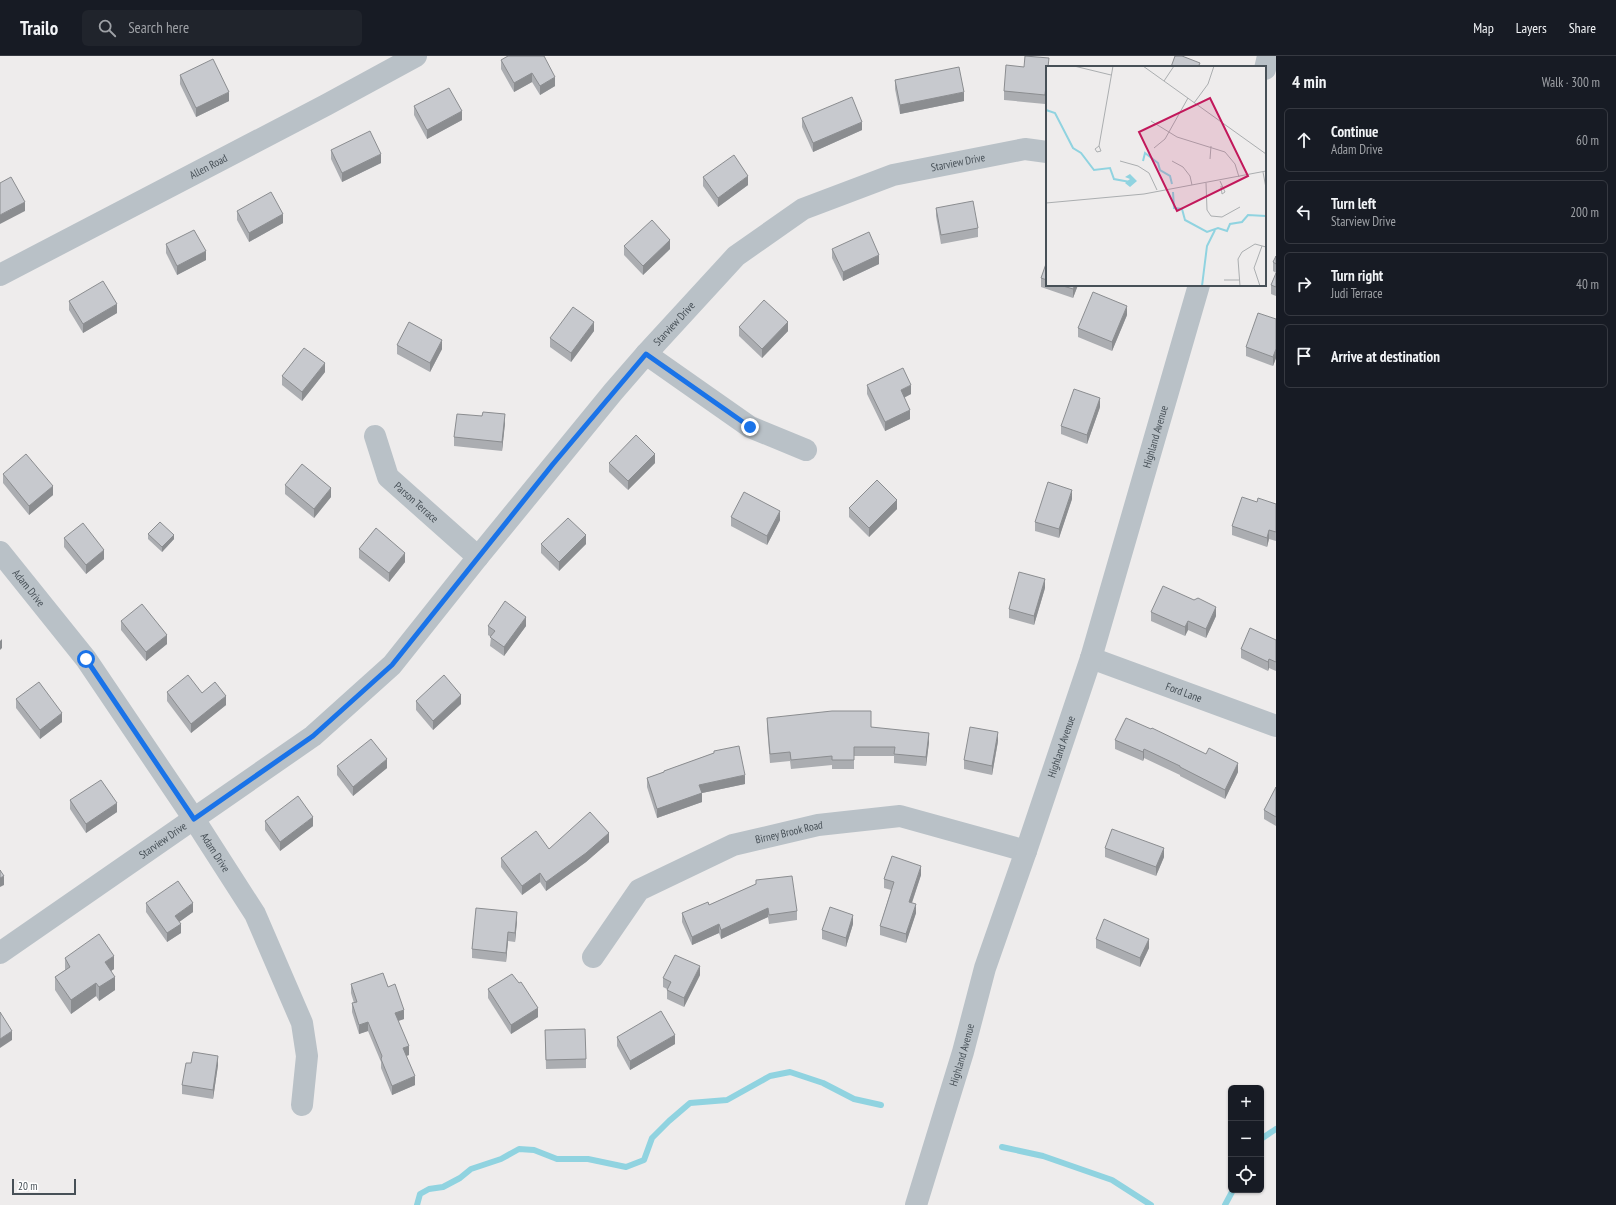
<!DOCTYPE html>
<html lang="en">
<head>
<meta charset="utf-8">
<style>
	body { margin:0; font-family:"PT Sans Narrow",sans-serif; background:#20242c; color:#f1f3f6 }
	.controls { position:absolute; right:12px; bottom:12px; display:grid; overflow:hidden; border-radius:6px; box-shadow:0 1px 3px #0004 }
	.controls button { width:36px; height:36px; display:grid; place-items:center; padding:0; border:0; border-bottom:1px solid #363941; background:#171b24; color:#f1f3f6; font:20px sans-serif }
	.scale { position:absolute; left:12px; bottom:10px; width:64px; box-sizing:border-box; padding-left:4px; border:2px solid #475057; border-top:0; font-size:11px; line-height:14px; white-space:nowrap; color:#475057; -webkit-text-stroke:3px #fff; paint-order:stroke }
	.stop { position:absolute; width:12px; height:12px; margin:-9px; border:3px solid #1a73e8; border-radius:50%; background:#fff }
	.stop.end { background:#1a73e8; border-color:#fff; box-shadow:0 1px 4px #0008 }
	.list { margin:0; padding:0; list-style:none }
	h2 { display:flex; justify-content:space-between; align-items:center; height:52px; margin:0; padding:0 16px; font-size:17px }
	h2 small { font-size:13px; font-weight:400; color:#9ea1a6 }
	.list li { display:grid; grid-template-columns:26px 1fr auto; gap:12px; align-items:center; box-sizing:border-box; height:64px; margin:0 8px 8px; padding:0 8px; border:1px solid #363941; border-radius:6px }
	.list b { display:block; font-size:15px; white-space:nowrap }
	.list p { margin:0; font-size:13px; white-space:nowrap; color:#9ea1a6 }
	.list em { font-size:13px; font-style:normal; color:#9ea1a6 }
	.icon { flex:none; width:22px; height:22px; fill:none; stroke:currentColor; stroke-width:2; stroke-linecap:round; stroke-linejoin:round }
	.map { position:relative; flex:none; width:1276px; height:1149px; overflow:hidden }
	header { display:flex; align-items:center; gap:24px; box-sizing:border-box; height:56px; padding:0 20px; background:#171b24; border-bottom:1px solid #363941 }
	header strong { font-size:19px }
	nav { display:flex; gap:22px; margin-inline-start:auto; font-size:14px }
	.search { width:280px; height:36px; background:#20242c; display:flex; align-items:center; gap:10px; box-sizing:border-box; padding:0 14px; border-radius:6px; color:#9ea1a6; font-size:15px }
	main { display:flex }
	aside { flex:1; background:#171b24 }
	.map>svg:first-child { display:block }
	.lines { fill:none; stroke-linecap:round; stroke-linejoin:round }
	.stream { stroke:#90d3e0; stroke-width:6 }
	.minor { stroke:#b9c1c7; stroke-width:22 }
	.wall { fill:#abadb1 }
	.shaded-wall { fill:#8b8d90 }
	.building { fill:#c7c9ce; stroke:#8b8d90 }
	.route { stroke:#1a73e8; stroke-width:5 }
	.labels { text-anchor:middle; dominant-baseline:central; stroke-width:4; stroke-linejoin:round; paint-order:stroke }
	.street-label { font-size:11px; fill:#475057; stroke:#fff }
	.inset-river { fill:none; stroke:#90d3e0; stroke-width:2 }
	.inset-road { fill:none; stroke:#abaeb0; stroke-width:1 }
	.view { fill:#c2185b; fill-opacity:0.15; stroke:#c2185b; stroke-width:2 }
	.inset-edge { fill:none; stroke:#475057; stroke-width:2 }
</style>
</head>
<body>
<header>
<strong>Trailo</strong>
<div class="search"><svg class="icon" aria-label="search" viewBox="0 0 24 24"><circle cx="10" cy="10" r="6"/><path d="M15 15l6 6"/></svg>Search here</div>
<nav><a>Map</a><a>Layers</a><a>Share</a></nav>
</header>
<main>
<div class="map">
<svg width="1276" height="1149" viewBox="0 0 1276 1149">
	<rect width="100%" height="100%" fill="#eeecec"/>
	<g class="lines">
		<!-- stream -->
		<g class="stream">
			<polyline points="1261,1083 1276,1073"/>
			<polyline points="1002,1091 1043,1100 1112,1124 1151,1149"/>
			<polyline points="417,1149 420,1138 429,1133 443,1131 460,1122 471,1113 501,1103 519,1093 534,1094 557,1103 588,1103 626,1111 644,1104 652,1082 669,1065 690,1047 727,1044 770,1020 790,1016 823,1027 854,1043 881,1049"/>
			<polyline points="1225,1149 1233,1134"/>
		</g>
		<!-- minor -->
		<g class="minor">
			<polyline points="1265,13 1268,0"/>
			<path id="s1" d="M0 219 326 49 416 0"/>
			<polyline points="646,298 750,371 806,394"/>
			<path id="s2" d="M375 380 388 421 478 501"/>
			<path id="s3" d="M0 496 86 603 194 763 255 858 302 967 307 1000 302 1049"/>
			<path id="s4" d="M1091 602 1276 670"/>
			<path id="s5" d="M0 897 313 680 392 609 478 501 613 336 646 298 736 200 803 153 893 119 1025 93 1047 96"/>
			<path id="s6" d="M593 901 639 834 733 789 818 769 900 760 1026 795"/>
			<path id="s7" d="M916 1149 963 996 985 912 1026 795 1091 602 1199 229"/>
		</g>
	</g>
	<!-- wall -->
	<g class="wall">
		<polygon points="508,0 555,30 540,39 532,26 514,36 501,13 501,4"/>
		<polygon points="1024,11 1049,11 1045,48 1004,44 1004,35"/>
		<polygon points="180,19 229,45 196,61 180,28"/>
		<polygon points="895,24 964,45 900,58 895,33"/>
		<polygon points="414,50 462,64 427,83 414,59"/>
		<polygon points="802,62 862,74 813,96 802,71"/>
		<polygon points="331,94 381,107 342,126 331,103"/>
		<polygon points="703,121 748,129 718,151 703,130"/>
		<polygon points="936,152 978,172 978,181 941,188 936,160"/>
		<polygon points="237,155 283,167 249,186 237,164"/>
		<polygon points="166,188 206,204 177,219 166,197"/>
		<polygon points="624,190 670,193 643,219 624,199"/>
		<polygon points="832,193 879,208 843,225 832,202"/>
		<polygon points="1276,200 1276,217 1273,215 1273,206"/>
		<polygon points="1047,205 1047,229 1078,229 1073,242 1041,231 1041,222"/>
		<polygon points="1276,217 1276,240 1271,238 1271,229"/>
		<polygon points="69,245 117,257 83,277 69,254"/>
		<polygon points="1127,259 1112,295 1078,281 1078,272"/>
		<polygon points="1276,263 1276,302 1273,310 1246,300 1246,291"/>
		<polygon points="739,271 788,275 762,302 739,280"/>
		<polygon points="594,275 571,306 550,291 550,282"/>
		<polygon points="397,289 442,293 430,316 397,298"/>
		<polygon points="325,316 302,345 282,329 282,320"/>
		<polygon points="867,329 911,338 904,342 910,363 885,375 867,338"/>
		<polygon points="1100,351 1087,388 1061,378 1061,370"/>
		<polygon points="482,360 505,367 502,395 454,390 454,381"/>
		<polygon points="609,407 655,407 628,434 609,416"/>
		<polygon points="3,418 53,439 29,459 3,427"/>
		<polygon points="285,429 331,441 314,462 285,438"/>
		<polygon points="1072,443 1059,482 1035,475 1035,466"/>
		<polygon points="1257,446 1276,448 1276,485 1269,483 1267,491 1232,479 1232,470"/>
		<polygon points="849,452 897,453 869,481 849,461"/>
		<polygon points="731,461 780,464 767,489 731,470"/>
		<polygon points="148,478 174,483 162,496 148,483"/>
		<polygon points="64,482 104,503 86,518 64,491"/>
		<polygon points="541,488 586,488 559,515 541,497"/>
		<polygon points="359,493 405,506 389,526 359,502"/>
		<polygon points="1045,532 1034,569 1009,562 1009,553"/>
		<polygon points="1151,556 1216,560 1206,582 1188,574 1185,580 1151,565"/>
		<polygon points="121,565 167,588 146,605 121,574"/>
		<polygon points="488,570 526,570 504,600 490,590 491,581 488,579"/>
		<polygon points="1276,584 1276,615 1269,612 1268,615 1241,602 1241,593"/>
		<polygon points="167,636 202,637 226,649 191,677 167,645"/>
		<polygon points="16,643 62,666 40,683 16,652"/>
		<polygon points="416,645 461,648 433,674 416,654"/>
		<polygon points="767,662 871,671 929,686 926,710 894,707 894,700 854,700 854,713 832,713 832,709 791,713 790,705 770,707 767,671"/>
		<polygon points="1115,684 1238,716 1225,743 1180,720 1180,719 1144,702 1143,705 1115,693"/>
		<polygon points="998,685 992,719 964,713 964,704"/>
		<polygon points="714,695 745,728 702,737 702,746 657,762 647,731 647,722 664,716 664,715 714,697"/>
		<polygon points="337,710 387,712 353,740 337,719"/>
		<polygon points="1276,731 1276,770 1264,763 1264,754"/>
		<polygon points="70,744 117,756 86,777 70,753"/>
		<polygon points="265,765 313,770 280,795 265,774"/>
		<polygon points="609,786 586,806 546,835 540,826 522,839 501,811 501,802 549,793"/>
		<polygon points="1105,792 1164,801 1156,820 1105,801"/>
		<polygon points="921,819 912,847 916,857 906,887 880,879 880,870 891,834 884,832 884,823"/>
		<polygon points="756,824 797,855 797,864 769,868 768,861 721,883 719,877 692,889 682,866 682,857 709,849 756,828"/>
		<polygon points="146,847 193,856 179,866 181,877 167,886 146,856"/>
		<polygon points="517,865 515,886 508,885 506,906 472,902 472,893"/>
		<polygon points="853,868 846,891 822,883 822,874"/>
		<polygon points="1096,883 1149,892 1140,911 1096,892"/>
		<polygon points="65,902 114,913 111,915 115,934 99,945 96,940 71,958 55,934 55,921 65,914"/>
		<polygon points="700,919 684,951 667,943 667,933 663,931 663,922"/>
		<polygon points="519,927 538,961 511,978 488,942 488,933"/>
		<polygon points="351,928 388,931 404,963 398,965 409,999 406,1000 415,1029 392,1039 381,1012 381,1006 368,975 359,978 352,956 352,947 354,947 351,937"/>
		<polygon points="545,974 586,1003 586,1012 546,1013"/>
		<polygon points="617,981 675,988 630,1014 617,990"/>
		<polygon points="191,1007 218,1009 213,1043 182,1038 182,1029"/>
	</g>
	<!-- shaded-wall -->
	<g class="shaded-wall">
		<polygon points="532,17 532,26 514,36 514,27"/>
		<polygon points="1047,20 1047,29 1045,48 1045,39"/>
		<polygon points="555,21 555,30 540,39 540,30"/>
		<polygon points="229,36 229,45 196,61 196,52"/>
		<polygon points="964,36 964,45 900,58 900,49"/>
		<polygon points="462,55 462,64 427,83 427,74"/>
		<polygon points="862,66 862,74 813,96 813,87"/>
		<polygon points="381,98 381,107 342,126 342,117"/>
		<polygon points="748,120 748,129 718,151 718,142"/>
		<polygon points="25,146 25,155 0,168 0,159"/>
		<polygon points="283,158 283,167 249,186 249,177"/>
		<polygon points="670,184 670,193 643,219 643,210"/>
		<polygon points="206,195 206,204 177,219 177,210"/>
		<polygon points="879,199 879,208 843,225 843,216"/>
		<polygon points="1075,229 1078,229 1073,242 1073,233"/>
		<polygon points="117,248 117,257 83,277 83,268"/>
		<polygon points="1127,250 1127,259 1112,295 1112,286"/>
		<polygon points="594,266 594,275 571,306 571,297"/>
		<polygon points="788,266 788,275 762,302 762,293"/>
		<polygon points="442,284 442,293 430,316 430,307"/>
		<polygon points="1276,293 1276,302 1273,310 1273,301"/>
		<polygon points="325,307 325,316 302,345 302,336"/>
		<polygon points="911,329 911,338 901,343 901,334"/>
		<polygon points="1100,342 1100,351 1087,388 1087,379"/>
		<polygon points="910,354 910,363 885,375 885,366"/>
		<polygon points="505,358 505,367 502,395 502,386"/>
		<polygon points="655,398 655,407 628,434 628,425"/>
		<polygon points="53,430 53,439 29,459 29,450"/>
		<polygon points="331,432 331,441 314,462 314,453"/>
		<polygon points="1072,434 1072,443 1059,482 1059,473"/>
		<polygon points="897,444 897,453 869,481 869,472"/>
		<polygon points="780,455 780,464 767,489 767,480"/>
		<polygon points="1269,474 1269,483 1267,491 1267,482"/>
		<polygon points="174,479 174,483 162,496 162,491"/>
		<polygon points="586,479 586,488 559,515 559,506"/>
		<polygon points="104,494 104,503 86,518 86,509"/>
		<polygon points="405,497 405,506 389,526 389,517"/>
		<polygon points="1045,523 1045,532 1034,569 1034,560"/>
		<polygon points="1216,551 1216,560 1206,582 1206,573"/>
		<polygon points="526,561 526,570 504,600 504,591"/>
		<polygon points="1188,565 1188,574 1185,580 1185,571"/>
		<polygon points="167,579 167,588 146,605 146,596"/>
		<polygon points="2,583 2,592 0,594 0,585"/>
		<polygon points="1269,603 1269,612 1268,615 1268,606"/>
		<polygon points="461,639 461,648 433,674 433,665"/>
		<polygon points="226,640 226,649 191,677 191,668"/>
		<polygon points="62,657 62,666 40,683 40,674"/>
		<polygon points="998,676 998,685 992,719 992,710"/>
		<polygon points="929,677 929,686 926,710 926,701"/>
		<polygon points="1144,693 1144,702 1143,705 1143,696"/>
		<polygon points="387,703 387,712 353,740 353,731"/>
		<polygon points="1238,707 1238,716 1225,743 1225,734"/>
		<polygon points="745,719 745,728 702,737 702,746 657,762 657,753 699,729"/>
		<polygon points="117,747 117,756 86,777 86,768"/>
		<polygon points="313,761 313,770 280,795 280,786"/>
		<polygon points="609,777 609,786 586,806 546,835 546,826"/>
		<polygon points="1164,792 1164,801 1156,820 1156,811"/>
		<polygon points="921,810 921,819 909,855 909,846"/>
		<polygon points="540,817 540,826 522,839 522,830"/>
		<polygon points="4,820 4,829 0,831 0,822"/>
		<polygon points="193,847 193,856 175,869 175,860"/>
		<polygon points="916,848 916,857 906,887 906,878"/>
		<polygon points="768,852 768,861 721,883 721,874"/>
		<polygon points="517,856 517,865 515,886 515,877"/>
		<polygon points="853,859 853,868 846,891 846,882"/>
		<polygon points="181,868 181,877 167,886 167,877"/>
		<polygon points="719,868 719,877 692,889 692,881"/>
		<polygon points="508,876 508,885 506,906 506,897"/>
		<polygon points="1149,883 1149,892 1140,911 1140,902"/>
		<polygon points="114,900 114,913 105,919 105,906"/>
		<polygon points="700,910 700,919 684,951 684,942"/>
		<polygon points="115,921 115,934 99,945 99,931"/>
		<polygon points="96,927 96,940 71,958 71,944"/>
		<polygon points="538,952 538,961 511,978 511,969"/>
		<polygon points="404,954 404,963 395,966 395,957"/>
		<polygon points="368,966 368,975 359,978 359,969"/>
		<polygon points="12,975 12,984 0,992 0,983"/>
		<polygon points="675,979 675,988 630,1014 630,1005"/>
		<polygon points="409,990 409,999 403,1001 403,992"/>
		<polygon points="218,1000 218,1009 213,1043 213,1034"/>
		<polygon points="415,1020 415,1029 392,1039 392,1030"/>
	</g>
	<!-- building -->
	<g class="building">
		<polygon points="508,0 544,0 555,21 540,30 532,17 514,27 501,4"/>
		<polygon points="1025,0 1049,2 1048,11 1047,11 1047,20 1045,39 1004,35 1006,9 1024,11"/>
		<polygon points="1175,0 1182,0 1200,7 1198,11 1171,11"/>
		<polygon points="213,3 229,36 196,52 180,19"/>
		<polygon points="959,11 964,36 900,49 895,24"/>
		<polygon points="449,32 462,55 427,74 414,50"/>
		<polygon points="852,41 862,66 813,87 802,62"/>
		<polygon points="370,75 381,98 342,117 331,94"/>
		<polygon points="734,99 748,120 718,142 703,121"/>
		<polygon points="11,121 25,146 0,159 0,127"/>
		<polygon points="271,136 283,158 249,177 237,155"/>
		<polygon points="973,145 978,172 941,179 936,152"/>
		<polygon points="652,164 670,184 643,210 624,190"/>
		<polygon points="194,174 206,195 177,210 166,188"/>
		<polygon points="869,176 879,199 843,216 832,193"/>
		<polygon points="1276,200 1276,208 1273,206"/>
		<polygon points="1047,205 1047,224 1041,222"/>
		<polygon points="1276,217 1276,231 1271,229"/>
		<polygon points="103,225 117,248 83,268 69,245"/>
		<polygon points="1060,229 1075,229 1073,233"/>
		<polygon points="1093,236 1127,250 1112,286 1078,272"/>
		<polygon points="764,244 788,266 762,293 739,271"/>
		<polygon points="573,251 594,266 571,297 550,282"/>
		<polygon points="1258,257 1276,263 1276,293 1273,301 1246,291"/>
		<polygon points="409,266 442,284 430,307 397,289"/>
		<polygon points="304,292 325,307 302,336 282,320"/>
		<polygon points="903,312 911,329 901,334 910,354 885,366 867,329"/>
		<polygon points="1074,333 1100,342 1087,379 1061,370"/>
		<polygon points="483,356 505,358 502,386 454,381 457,358 482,360"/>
		<polygon points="636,379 655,398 628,425 609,407"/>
		<polygon points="26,398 53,430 29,450 3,418"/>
		<polygon points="302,408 331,432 314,453 285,429"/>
		<polygon points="877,424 897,444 869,472 849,452"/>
		<polygon points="1048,426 1072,434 1059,473 1035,466"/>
		<polygon points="744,436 780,455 767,480 731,461"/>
		<polygon points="1242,441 1257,446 1258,442 1276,448 1276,476 1269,474 1267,482 1232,470"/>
		<polygon points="568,462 586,479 559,506 541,488"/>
		<polygon points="160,466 174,479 162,491 148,478"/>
		<polygon points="83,467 104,494 86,509 64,482"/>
		<polygon points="376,472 405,497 389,517 359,493"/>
		<polygon points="1019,516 1045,523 1034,560 1009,553"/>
		<polygon points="1163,530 1194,544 1198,542 1216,551 1206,573 1188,565 1185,571 1151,556"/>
		<polygon points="505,545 526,561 504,591 490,581 495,575 488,570"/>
		<polygon points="142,548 167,579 146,596 121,565"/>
		<polygon points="1250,572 1276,584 1276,606 1269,603 1268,606 1241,593"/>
		<polygon points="188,619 202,637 215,626 226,640 191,668 167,636"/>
		<polygon points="444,619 461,639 433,665 416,645"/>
		<polygon points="39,626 62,657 40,674 16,643"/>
		<polygon points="832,655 871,655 871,671 929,677 926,701 894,698 895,691 854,691 854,704 832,704 832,700 791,704 790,696 770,698 767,662"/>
		<polygon points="1126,662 1151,673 1152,672 1206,698 1209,692 1238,707 1225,734 1180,711 1180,710 1144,693 1143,696 1115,684"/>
		<polygon points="970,671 998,676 992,710 964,704"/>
		<polygon points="371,683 387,703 353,731 337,710"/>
		<polygon points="739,690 745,719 699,729 702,737 657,753 647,722 664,716 664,715 714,697 714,695"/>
		<polygon points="101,724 117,747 86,768 70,744"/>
		<polygon points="1276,731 1276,761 1264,754"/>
		<polygon points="298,740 313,761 280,786 265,765"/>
		<polygon points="590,756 609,777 586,797 546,826 540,817 522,830 501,802 536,775 549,793"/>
		<polygon points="1112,773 1164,792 1156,811 1105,792"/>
		<polygon points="892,800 921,810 909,846 916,848 906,878 880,870 894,826 884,823"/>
		<polygon points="0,814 4,820 0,822"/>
		<polygon points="792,820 797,855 769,859 768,852 721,874 719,868 692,881 682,857 708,846 709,849 756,828 756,824"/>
		<polygon points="178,825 193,847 175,860 181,868 167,877 146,847"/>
		<polygon points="830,851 853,859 846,882 822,874"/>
		<polygon points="476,852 517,856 515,877 508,876 506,897 472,893"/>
		<polygon points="1104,863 1149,883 1140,902 1096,883"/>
		<polygon points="99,878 114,900 105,906 115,921 99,931 96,927 71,944 55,921 70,911 65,902"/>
		<polygon points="675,899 700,910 684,942 667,934 671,926 663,922"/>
		<polygon points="383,917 388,931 395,928 404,954 395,957 409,990 403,992 415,1020 392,1030 381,1003 382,1000 368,966 359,969 352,947 357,946 351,928"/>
		<polygon points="512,918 519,927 521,926 538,952 511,969 488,933"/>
		<polygon points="661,955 675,979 630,1005 617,981"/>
		<polygon points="0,956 12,975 0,983"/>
		<polygon points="585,973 586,1003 546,1004 545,974"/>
		<polygon points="193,996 218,1000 213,1034 182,1029 186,1007 191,1007"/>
	</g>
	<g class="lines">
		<!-- route -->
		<polyline class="route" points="86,603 194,763 313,680 392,609 553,408 646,298 750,371"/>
	</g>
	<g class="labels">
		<!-- street labels -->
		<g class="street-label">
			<text stroke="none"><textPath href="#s5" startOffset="1266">Starview Drive</textPath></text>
			<text stroke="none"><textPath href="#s1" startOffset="235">Allen Road</textPath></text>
			<text stroke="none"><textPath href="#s5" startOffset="930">Starview Drive</textPath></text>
			<text stroke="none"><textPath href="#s7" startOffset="805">Highland Avenue</textPath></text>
			<text stroke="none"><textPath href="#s2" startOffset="81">Parson Terrace</textPath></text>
			<text stroke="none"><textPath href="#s3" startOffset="46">Adam Drive</textPath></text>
			<text stroke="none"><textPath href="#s4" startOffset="99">Ford Lane</textPath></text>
			<text stroke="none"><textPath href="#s7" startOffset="481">Highland Avenue</textPath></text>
			<text stroke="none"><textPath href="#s6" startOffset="243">Birney Brook Road</textPath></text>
			<text stroke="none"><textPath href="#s5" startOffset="198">Starview Drive</textPath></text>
			<text stroke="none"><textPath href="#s3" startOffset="370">Adam Drive</textPath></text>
			<text stroke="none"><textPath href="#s7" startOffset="157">Highland Avenue</textPath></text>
		</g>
	</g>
	<!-- overview -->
	<g transform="translate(1046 10)">
		<rect width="220" height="220" fill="#eeecec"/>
		<path d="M84 108 91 115 84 121 79 117 84 113 79 111Z" fill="#90d3e0"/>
		<path class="inset-river" d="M0 44 9 47 27 82 35 87 48 104 64 102 68 113 84 116M97 95 99 87 112 97 114 104 124 110 126 118M127 126 128 142 136 143 139 154 161 166 172 162 181 165 184 158 196 156 202 149 220 150M156 220 161 180 169 164"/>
		<path class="inset-road" d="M28 0 65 9M97 0 220 88M118 15 128 0M148 37 162 18 168 0M105 55 131 71 179 86 189 98 193 111M53 80 49 83 51 86 55 85 53 80 67 0M108 82 119 73 142 32M164 93 165 80M74 95 92 100 103 107 111 124M126 95 137 101 144 110 146 119M217 106 220 122M174 115 179 126 176 128 175 120M160 117 161 144 165 150 176 151 194 141M0 137 98 128 220 105M178 214H193M194 220 192 193 196 186 209 178 220 181M214 220 208 202 216 180"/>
		<path class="view" d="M164 32 202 110 131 145 93 66Z"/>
		<rect width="220" height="220" class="inset-edge"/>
	</g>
</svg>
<div class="controls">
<button>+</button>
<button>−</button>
<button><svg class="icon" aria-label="locate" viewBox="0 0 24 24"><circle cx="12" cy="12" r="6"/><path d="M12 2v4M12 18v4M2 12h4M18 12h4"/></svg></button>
</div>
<div class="scale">20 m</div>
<div class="stop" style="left:86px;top:603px"></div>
<div class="stop end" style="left:750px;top:371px"></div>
</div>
<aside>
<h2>4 min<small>Walk · 300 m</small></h2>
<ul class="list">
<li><svg class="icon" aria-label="ahead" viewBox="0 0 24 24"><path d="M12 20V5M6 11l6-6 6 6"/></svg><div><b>Continue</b><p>Adam Drive</p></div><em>60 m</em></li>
<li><svg class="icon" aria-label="left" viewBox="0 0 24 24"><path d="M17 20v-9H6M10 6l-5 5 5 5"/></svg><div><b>Turn left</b><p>Starview Drive</p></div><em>200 m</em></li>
<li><svg class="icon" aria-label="right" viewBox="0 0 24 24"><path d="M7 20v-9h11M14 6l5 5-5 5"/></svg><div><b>Turn right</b><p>Judi Terrace</p></div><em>40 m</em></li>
<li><svg class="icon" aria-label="arrive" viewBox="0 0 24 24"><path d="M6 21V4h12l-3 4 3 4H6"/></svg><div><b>Arrive at destination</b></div></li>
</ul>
</aside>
</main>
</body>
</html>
